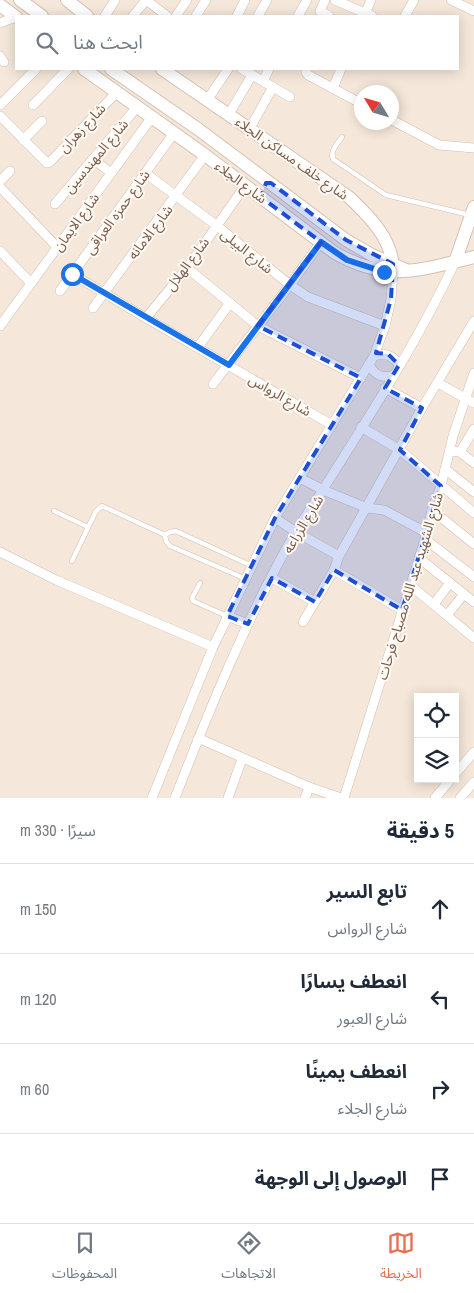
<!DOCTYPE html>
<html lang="ar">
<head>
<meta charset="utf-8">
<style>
	body { margin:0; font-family:"Archivo Narrow","Noto Sans Arabic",sans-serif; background:#f6f6f7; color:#1f2937; direction:rtl }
	.controls { position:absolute; right:15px; bottom:15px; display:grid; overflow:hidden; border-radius:0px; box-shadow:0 2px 12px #0003 }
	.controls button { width:45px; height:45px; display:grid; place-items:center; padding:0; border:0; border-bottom:1px solid #e0e1e3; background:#fff; color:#1f2937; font:25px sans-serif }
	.compass { position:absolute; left:354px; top:85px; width:45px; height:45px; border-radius:50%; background:#fff; box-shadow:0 2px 12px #0003; rotate:308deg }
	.stop { position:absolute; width:15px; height:15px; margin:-11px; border:4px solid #1a73e8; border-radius:50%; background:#fff }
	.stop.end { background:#1a73e8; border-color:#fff; box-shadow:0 1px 5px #0008 }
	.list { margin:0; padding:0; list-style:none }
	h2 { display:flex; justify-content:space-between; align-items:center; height:65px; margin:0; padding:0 20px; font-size:21px }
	h2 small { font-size:16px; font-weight:400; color:#747a83 }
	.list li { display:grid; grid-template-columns:32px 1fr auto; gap:15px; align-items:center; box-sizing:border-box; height:90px; padding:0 20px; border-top:1px solid #e0e1e3 }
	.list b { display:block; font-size:19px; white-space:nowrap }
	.list p { margin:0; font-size:16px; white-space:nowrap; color:#747a83 }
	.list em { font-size:16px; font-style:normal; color:#747a83 }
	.icon { flex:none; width:28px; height:28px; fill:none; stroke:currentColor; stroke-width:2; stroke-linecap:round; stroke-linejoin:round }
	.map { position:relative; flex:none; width:474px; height:798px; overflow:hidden; direction:ltr }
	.search { position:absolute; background:#fff; box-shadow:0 2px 12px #0003; left:15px; right:15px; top:15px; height:55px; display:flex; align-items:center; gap:12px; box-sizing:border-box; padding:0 18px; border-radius:0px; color:#747a83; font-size:19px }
	.sheet { height:425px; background:#fff }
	nav { display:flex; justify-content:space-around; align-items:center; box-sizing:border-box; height:70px; border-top:1px solid #e0e1e3; background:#fff; font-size:14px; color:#747a83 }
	nav a { display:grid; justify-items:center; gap:2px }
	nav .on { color:#e76f51 }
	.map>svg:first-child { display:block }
	.residential { fill:#f5e8da; fill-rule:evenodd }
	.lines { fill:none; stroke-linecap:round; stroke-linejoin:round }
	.lane-casing { stroke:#d1beb0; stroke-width:5.5 }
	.street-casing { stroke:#d1beb0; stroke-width:10 }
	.secondary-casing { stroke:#d6c0b0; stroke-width:14 }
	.lane { stroke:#fff; stroke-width:4.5 }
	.street { stroke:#fff; stroke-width:9 }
	.secondary { stroke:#fff; stroke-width:12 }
	.route { stroke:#1a73e8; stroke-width:6 }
	.marked { fill:#1d4ed8; fill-opacity:0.2; stroke:#1d4ed8; stroke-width:4; stroke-dasharray:10 6; stroke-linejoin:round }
	.labels { text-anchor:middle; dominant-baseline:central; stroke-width:4; stroke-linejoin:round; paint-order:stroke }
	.street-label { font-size:14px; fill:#7a5c4d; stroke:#fffaf3 }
</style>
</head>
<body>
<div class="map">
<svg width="474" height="798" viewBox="0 0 474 798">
	<rect width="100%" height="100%" fill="#fdf6ec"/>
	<!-- residential -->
	<path class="residential" d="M0 0H474V798H0ZM16 16H458V69H16ZM362 92H392V122H362ZM418 697H455V779H418Z"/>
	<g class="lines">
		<!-- lane casing -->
		<g class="lane-casing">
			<g id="lane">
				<path d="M342 137C337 144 330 151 333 159L386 195 470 215"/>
				<polyline points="54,511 88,527"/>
				<polyline points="165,535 170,532 176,531 252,566"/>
				<polyline points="72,561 96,511 102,506 165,535 166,541 170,546 246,579"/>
				<polyline points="200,583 192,598 193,601 227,616"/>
			</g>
		</g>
		<!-- street casing -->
		<g class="street-casing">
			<g id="street">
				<polyline points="146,0 167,16"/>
				<polyline points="325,0 320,11 329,16"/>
				<polyline points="335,0 372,16"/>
				<polyline points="451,0 474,11"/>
				<polyline points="105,16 115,0"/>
				<polyline points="133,16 146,0"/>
				<polyline points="176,16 187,0"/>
				<polyline points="196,16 206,0"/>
				<polyline points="237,16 245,0"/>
				<polyline points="258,16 267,0"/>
				<polyline points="298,16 307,0"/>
				<polyline points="364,16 371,0"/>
				<polyline points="405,16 414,0"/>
				<polyline points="0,23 15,17"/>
				<polyline points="0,56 4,62"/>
				<polyline points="242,69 290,97"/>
				<polyline points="306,69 306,72 308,75 362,104"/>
				<polyline points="263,81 269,69"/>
				<polyline points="333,88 341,69"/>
				<polyline points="208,99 228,69"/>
				<polyline points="0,105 36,69"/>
				<polyline points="33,105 68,69"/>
				<polyline points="229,114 252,75"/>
				<polyline points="0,116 47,163 50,162 116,93"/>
				<polyline points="392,120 439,145 474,148"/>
				<polyline points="250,128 273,87"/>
				<polyline points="23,140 42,121"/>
				<polyline points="93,159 111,173"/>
				<polyline points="145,173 216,225 290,285 308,297 385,326"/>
				<polyline points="0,181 10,171"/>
				<polyline points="0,187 57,247"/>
				<polyline points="55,204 137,107"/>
				<polyline points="0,251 31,283"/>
				<polyline points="187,268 258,326 361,378"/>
				<polyline points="72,274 146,318 332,425"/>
				<polyline points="60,291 174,133"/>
				<polyline points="93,308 205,155"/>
				<polyline points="146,318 187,268 245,186"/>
				<polyline points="0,326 152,117"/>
				<polyline points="198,347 230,303"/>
				<path d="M374 356C385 352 393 355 399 365"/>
				<path d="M369 364C374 375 381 378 392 376"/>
				<polyline points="438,383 474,403"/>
				<polyline points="213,384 290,285 321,242"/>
				<polyline points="385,388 422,408"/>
				<polyline points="361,427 400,450 474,513"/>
				<polyline points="450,451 460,452 474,429"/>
				<polyline points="460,452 474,463"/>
				<polyline points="445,469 474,492"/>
				<polyline points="300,478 323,490 367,508 384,510 427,533"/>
				<polyline points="432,510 474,544"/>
				<polyline points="275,518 296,532 339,556"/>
				<polyline points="425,539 474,577"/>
				<polyline points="0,552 56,580 213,647"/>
				<polyline points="419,558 474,602"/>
				<polyline points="334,570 402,610"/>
				<polyline points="272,578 315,602"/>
				<polyline points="410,585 474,638"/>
				<polyline points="434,604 450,583"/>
				<polyline points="447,615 464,594"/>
				<polyline points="227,616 248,624"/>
				<polyline points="303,622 334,570 339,556 422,408 474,321"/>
				<polyline points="198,738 309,787 341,798"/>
				<polyline points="455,774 474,752"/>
				<polyline points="152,798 213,647 275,518 374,356 385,326 391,299 393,272"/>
				<path d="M175 798C210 708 247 617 295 533 304 517 315 503 324 488 370 415 418 341 455 262"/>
				<polyline points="228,798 242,759"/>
				<polyline points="305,798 309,787"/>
				<polyline points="344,798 425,539 432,510 441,486 453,436 474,373"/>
				<polyline points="435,798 451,779"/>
				<polyline points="460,798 474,782"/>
			</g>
		</g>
		<!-- secondary casing -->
		<g class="secondary-casing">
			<g id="secondary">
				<polyline points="20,0 42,16"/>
				<polyline points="67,0 87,16"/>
				<polyline points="0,5 16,17"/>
				<path d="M84 69 205 155 335 253C388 283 419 270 474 257"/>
				<polyline points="111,69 198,129 346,240 372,255 406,270"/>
				<path d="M162 69 350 198C370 217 393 240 393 270"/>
				<polyline points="455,262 474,207"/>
			</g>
		</g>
		<!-- lane -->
		<use href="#lane" class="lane"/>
		<!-- street -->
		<use href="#street" class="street"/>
		<!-- secondary -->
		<use href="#secondary" class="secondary"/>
	</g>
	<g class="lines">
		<!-- route -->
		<polyline class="route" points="72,274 229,365 321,242 347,260 384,272"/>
	</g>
	<!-- marked area -->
	<path class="marked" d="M266 183H271L346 240 393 264 391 299 376 353 388 354 399 365 385 388 422 408 400 450 441 486 402 610 334 570 315 602 272 578 248 624 227 616 275 518 361 378 258 326 321 242 261 197Z"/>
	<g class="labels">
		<!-- street labels -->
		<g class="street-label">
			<text transform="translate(82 128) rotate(-47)">شارع زهران</text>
			<text transform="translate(96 156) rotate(-50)">شارع المهندسين</text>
			<text transform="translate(292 158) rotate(35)">شارع خلف مساكن الجلاء</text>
			<text transform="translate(241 182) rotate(37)">شارع الجلاء</text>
			<text transform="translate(117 212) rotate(-54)">شارع حمزه العراقى</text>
			<text transform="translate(76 222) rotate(-54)">شارع الايمان</text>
			<text transform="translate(150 232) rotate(-53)">شارع الامانه</text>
			<text transform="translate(247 251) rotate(39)">شارع البيلى</text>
			<text transform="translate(187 264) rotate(-53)">شارع الهلال</text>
			<text transform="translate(280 395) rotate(30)">شارع الرواس</text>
			<text transform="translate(303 524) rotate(-59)">شارع الزراعه</text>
			<text transform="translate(410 586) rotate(-73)">شارع الشهيد عبد الله مصباح فرحات</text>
		</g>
	</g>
</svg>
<div class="controls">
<button><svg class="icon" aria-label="locate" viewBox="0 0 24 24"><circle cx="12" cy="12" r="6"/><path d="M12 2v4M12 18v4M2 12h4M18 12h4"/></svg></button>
<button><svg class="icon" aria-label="layers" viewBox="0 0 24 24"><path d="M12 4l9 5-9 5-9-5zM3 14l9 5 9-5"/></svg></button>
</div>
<svg class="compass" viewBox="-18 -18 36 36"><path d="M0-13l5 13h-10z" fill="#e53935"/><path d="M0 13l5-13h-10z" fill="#747a83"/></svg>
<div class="stop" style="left:72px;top:274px"></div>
<div class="stop end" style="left:384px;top:272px"></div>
<div class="search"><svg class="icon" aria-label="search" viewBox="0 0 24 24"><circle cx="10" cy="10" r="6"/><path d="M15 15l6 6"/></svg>ابحث هنا</div>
</div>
<section class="sheet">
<h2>5 دقيقة<small>سيرًا · 330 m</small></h2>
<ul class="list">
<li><svg class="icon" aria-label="ahead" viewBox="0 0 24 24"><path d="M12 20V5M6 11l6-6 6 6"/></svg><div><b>تابع السير</b><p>شارع الرواس</p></div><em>150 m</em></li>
<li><svg class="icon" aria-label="left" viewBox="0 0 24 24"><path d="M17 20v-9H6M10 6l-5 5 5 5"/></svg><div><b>انعطف يسارًا</b><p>شارع العبور</p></div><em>120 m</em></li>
<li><svg class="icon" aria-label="right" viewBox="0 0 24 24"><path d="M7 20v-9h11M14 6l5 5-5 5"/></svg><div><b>انعطف يمينًا</b><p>شارع الجلاء</p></div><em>60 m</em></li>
<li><svg class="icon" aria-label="arrive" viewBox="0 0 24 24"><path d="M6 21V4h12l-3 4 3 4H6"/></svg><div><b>الوصول إلى الوجهة</b></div></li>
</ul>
</section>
<nav>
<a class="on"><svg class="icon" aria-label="map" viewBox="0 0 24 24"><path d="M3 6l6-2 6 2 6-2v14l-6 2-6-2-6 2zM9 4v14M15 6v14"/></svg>الخريطة</a>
<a><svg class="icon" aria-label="directions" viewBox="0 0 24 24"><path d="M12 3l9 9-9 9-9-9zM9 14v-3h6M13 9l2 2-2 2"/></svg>الاتجاهات</a>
<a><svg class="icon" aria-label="saved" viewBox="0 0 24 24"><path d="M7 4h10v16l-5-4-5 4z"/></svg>المحفوظات</a>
</nav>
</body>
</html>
